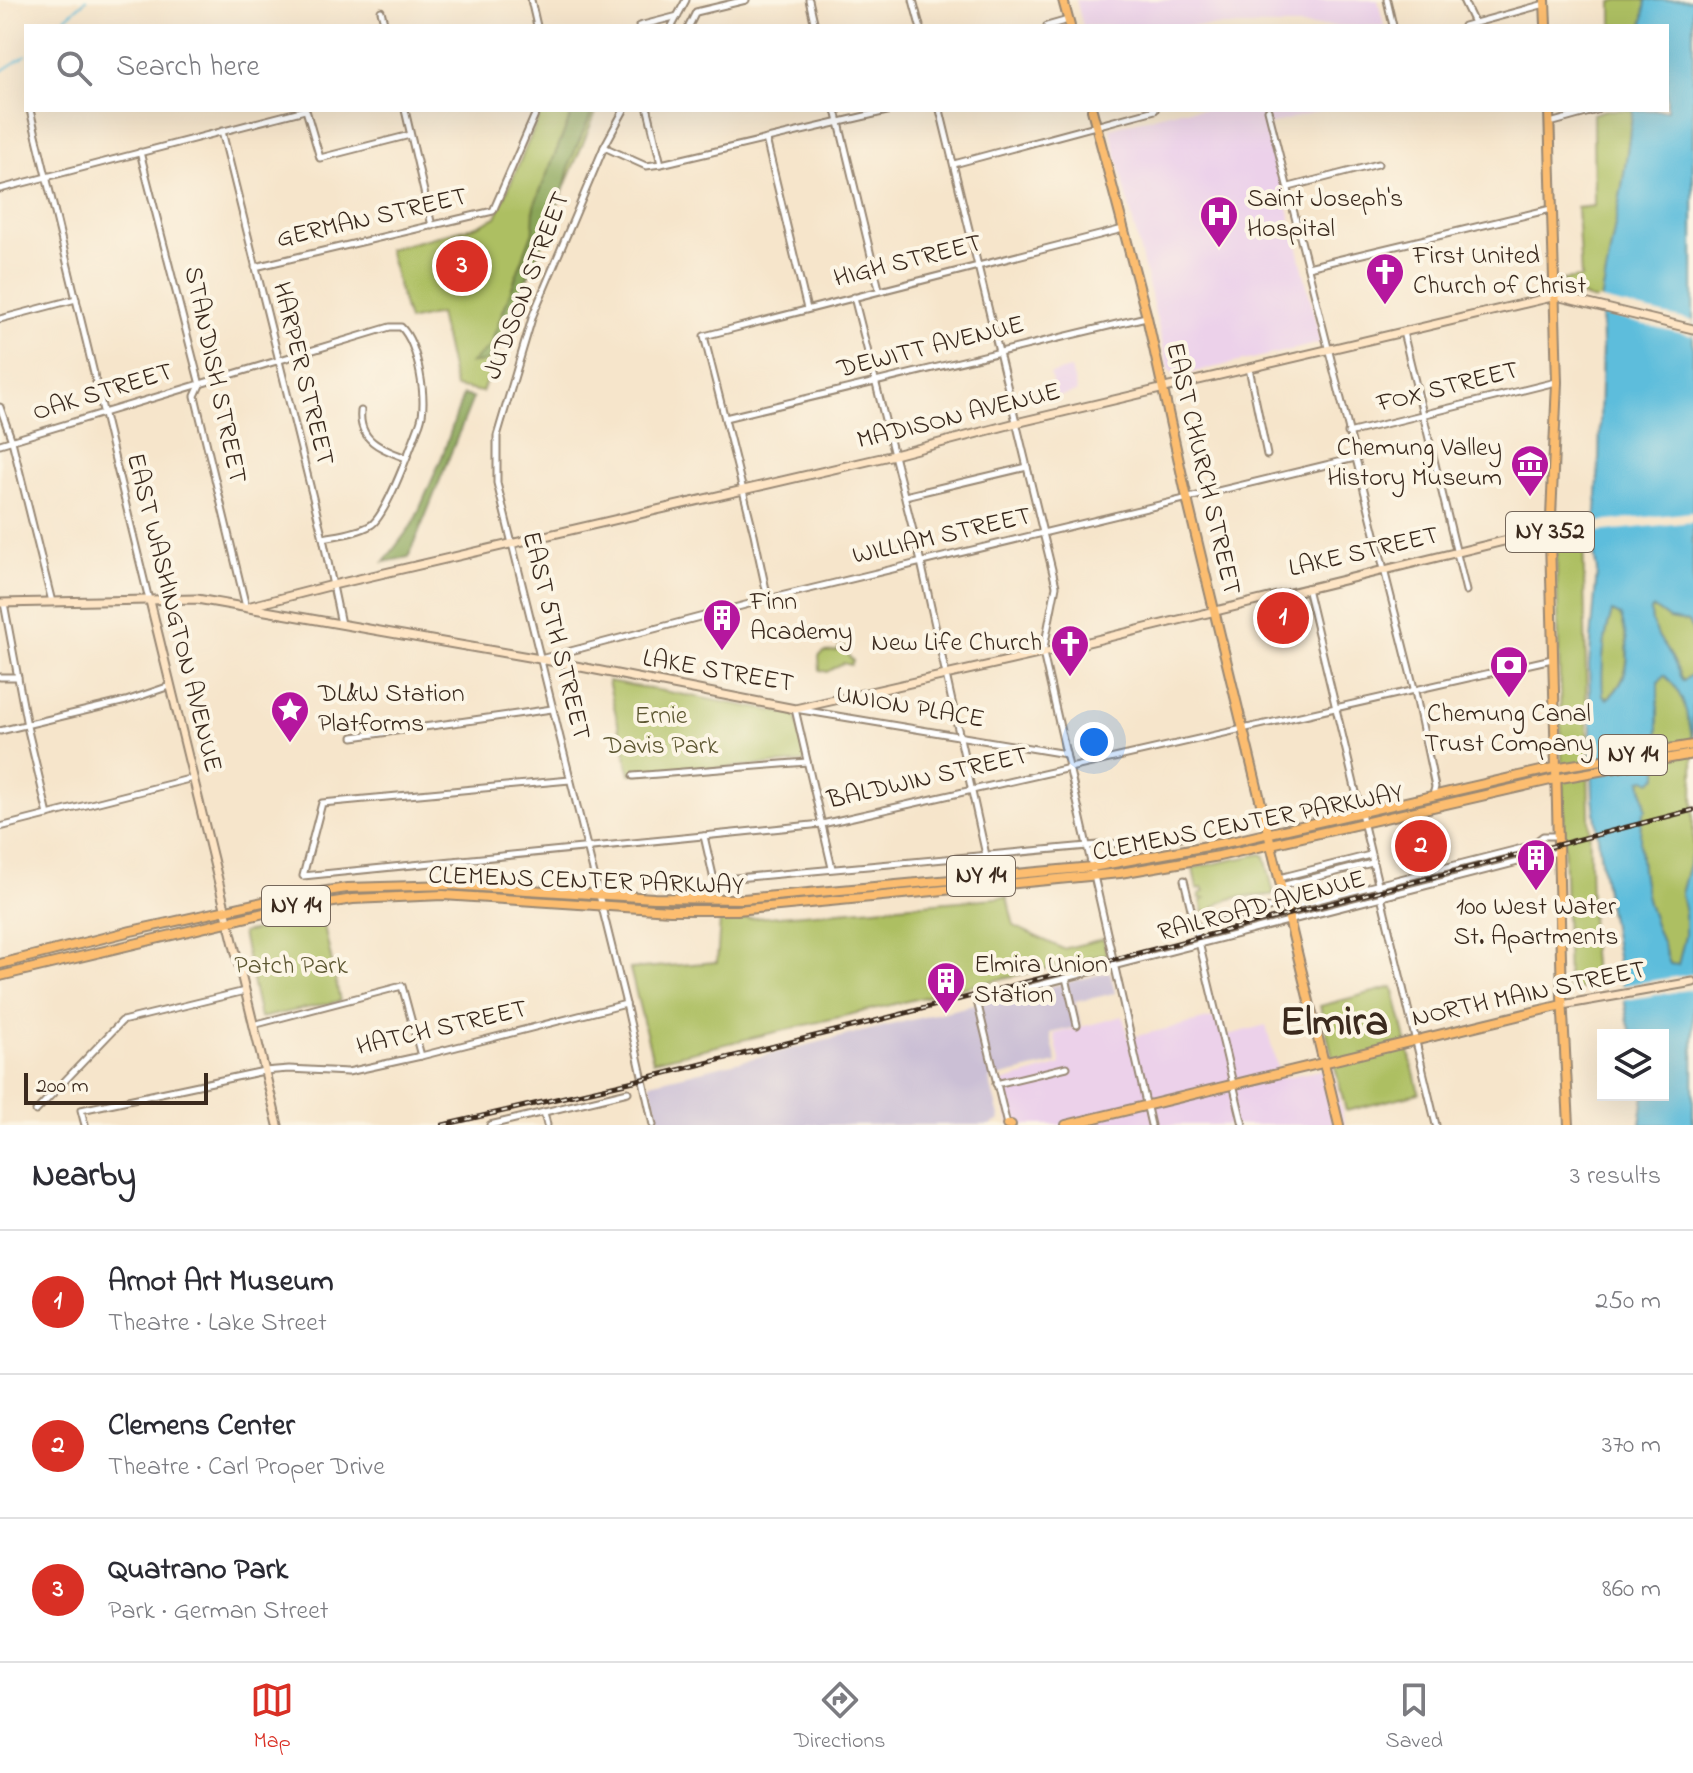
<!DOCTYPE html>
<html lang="en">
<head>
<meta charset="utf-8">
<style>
	body { margin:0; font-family:"Indie Flower",sans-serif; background:#f7f7f7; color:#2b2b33 }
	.controls { position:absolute; right:24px; bottom:24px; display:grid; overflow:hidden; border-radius:0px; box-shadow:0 8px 32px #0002 }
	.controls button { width:72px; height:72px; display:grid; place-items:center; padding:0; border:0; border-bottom:2px solid #e1e1e2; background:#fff; color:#2b2b33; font:40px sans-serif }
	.scale { position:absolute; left:24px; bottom:20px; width:184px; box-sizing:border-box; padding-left:8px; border:4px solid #3b2a1e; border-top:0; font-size:22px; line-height:28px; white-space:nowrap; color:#3b2a1e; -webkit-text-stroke:6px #fcf5e5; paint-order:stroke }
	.you { position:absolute; left:1094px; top:742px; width:28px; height:28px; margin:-20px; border:6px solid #fff; border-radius:50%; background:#1a73e8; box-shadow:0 0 0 12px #1a73e833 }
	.badge { display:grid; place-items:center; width:52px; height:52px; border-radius:50%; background:#d93025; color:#fff; font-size:26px; font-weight:700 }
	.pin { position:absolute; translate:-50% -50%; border:4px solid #fff; box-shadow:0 2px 8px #0006 }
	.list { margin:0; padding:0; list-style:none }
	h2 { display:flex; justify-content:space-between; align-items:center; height:104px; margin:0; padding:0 32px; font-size:34px }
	h2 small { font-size:26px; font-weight:400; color:#7c7c81 }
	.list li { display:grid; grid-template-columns:52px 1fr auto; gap:24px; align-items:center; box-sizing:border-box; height:144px; padding:0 32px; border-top:2px solid #e1e1e2 }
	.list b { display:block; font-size:30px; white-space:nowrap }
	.list p { margin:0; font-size:26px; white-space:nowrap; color:#7c7c81 }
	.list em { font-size:26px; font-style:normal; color:#7c7c81 }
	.icon { flex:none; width:44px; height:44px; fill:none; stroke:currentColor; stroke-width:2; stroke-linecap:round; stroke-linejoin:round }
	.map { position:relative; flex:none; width:1693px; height:1125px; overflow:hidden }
	.search { position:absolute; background:#fff; box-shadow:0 8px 32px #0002; left:24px; right:24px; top:24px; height:88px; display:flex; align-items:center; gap:20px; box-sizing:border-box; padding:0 28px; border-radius:0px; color:#7c7c81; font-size:30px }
	.sheet { height:536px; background:#fff }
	nav { display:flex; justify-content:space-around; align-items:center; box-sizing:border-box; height:112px; border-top:2px solid #e1e1e2; background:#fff; font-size:22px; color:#7c7c81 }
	nav a { display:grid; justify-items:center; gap:4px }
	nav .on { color:#d93025 }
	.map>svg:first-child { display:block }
	.built { fill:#ecd1ea }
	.industrial { fill:#cbbfd5 }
	.green { fill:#adbf62; stroke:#747440; stroke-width:2 }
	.forest { fill:#8aa658; stroke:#62683b; stroke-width:2 }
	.water { fill:#5dbddc; stroke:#4c747d; stroke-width:2; fill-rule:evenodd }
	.pier { fill:#f6e5cb }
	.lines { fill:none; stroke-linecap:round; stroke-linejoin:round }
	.stream { stroke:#5dbddc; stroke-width:2 }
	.street-casing { stroke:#988874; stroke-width:9 }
	.secondary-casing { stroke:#988874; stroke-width:11 }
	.primary-casing { stroke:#988874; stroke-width:12 }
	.street { stroke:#fff; stroke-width:5 }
	.secondary { stroke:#fee5c5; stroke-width:7 }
	.primary { stroke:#fcbd6f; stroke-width:8 }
	.rail-casing { stroke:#3b2a1e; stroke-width:5 }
	.rail { stroke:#fcf5e5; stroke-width:2; stroke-dasharray:6; stroke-linecap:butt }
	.labels { text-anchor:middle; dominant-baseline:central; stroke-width:8; stroke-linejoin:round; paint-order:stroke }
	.shield { fill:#fcf5e5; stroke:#75675a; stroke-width:2 }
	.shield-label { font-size:24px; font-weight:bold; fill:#3b2a1e }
	.poi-label { font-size:26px; fill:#3b2a1e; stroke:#fcf5e5; text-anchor:start }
	.street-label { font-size:26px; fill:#3b2a1e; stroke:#fcf5e5 }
	.park-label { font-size:26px; fill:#5d5732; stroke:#fcf5e5 }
	.town-label { font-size:42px; font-weight:bold; fill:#3b2a1e; stroke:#fcf5e5 }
</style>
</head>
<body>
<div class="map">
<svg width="1693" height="1125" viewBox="0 0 1693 1125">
	<rect width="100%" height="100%" fill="#fcf5e5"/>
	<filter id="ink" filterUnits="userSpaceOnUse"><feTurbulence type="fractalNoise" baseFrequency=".0125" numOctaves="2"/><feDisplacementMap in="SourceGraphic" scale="16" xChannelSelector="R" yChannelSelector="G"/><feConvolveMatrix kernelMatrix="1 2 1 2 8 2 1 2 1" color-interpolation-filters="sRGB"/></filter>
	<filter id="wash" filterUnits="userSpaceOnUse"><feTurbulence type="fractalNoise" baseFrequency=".006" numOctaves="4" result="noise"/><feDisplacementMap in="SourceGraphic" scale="32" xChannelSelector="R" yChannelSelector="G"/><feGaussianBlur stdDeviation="1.8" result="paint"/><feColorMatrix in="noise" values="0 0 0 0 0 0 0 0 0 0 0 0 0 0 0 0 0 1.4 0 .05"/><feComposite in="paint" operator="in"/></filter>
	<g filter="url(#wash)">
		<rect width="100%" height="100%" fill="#f6e5cb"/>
		<!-- built -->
		<g class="built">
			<polygon points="1076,0 1378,0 1384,26 1083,26"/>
			<polygon points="1181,110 1322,110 1268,125 1321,343 1177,376 1169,370 1110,128"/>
			<polygon points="1071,369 1077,392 1056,397 1050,374"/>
			<polygon points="1123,1016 1128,1038 1221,1016 1225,1036 1266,1025 1280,1078 1332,1068 1345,1125 1010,1125 999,1083 1061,1065 1054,1034"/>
		</g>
		<!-- industrial -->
		<polygon class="industrial" points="1110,972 1115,993 1075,1002 1081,1026 1050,1033 1057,1063 989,1079 1000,1120 990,1125 660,1125 650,1083"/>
		<!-- green -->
		<g class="green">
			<polygon points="1618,0 1646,0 1643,26 1612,26 1612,2"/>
			<polygon points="542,110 597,110 524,283 482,392 455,387 439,314 408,321 388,249 477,226 496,217"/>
			<polygon points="1605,110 1633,110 1623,181 1601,302 1565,291 1562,280 1581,278 1577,208 1594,206 1593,114"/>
			<polygon points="1583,530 1592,952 1595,989 1568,988 1556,540 1557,535"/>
			<path d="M1654 608 1669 619 1688 622 1693 631 1692 675 1684 681C1677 674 1677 666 1672 658 1663 642 1650 630 1651 610Z"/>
			<path d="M1612 612 1621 616C1630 646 1633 677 1607 699L1603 696C1601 668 1603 638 1612 612Z"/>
			<polygon points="845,646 847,654 853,661 851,665 843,663 827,672 820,670 819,656 824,652 838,651 839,647"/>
			<path d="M1664 674 1675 685 1686 708 1693 740V849L1681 894 1685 913V936L1678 966 1670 964C1663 944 1654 924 1648 903 1643 884 1634 824 1646 809L1641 780 1646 779 1658 682Z"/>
			<polygon points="608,681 796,715 807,762 630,774"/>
			<path d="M1261 854 1265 856 1274 894C1257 899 1237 893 1221 903 1213 907 1213 911 1204 913L1201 901 1205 899 1200 898 1199 894 1204 892 1202 888 1197 889 1193 868Z"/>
			<polygon points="1007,897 1014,926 1063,949 1103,939 1107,954 653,1061 630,969 717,962 720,921"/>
			<polygon points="322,916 340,1001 260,1018 242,933"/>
			<polygon points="1393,987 1419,1093 1346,1111 1320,1006"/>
		</g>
		<!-- forest -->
		<g class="forest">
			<path d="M573 110H593L570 162 564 189 507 328C492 346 500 364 471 363L490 346 533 231 534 206Z"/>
			<polygon points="463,395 473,398 409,557 384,562 414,522 442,457"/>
		</g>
		<!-- water -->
		<path class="water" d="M1646 0H1693V631L1688 622 1669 619 1654 608 1651 610C1650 630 1663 642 1672 658 1677 666 1677 673 1683 681L1692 674 1693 657V740C1687 715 1684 692 1664 675L1658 683V776L1651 782 1646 779 1641 780 1646 809C1634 824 1643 884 1648 903 1654 924 1663 944 1670 964L1678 965 1685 936V913L1681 894 1693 849V1125H1640L1644 1095H1663V1035H1632L1628 1022 1601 861 1593 797 1589 665 1597 571 1591 533 1596 512 1599 463 1602 345 1601 302 1623 181 1633 110H1667V26H1643ZM1612 612 1621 616C1630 645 1634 678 1607 699L1603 696C1601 668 1603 638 1612 612Z"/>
		<!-- pier -->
		<g class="pier">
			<polygon points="1597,299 1693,321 1693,336 1597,314"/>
			<polygon points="1693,512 1693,522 1587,533 1590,523"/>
			<polygon points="1693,974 1693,989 1620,1001 1618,986"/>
		</g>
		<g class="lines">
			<!-- stream -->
			<g class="stream">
				<polyline points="56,26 86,0"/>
				<polyline points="0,72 26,55"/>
			</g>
		</g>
	</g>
	<g filter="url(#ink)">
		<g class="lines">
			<!-- street casing -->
			<g class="street-casing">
				<g id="street">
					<polyline points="531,0 537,26"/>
					<polyline points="809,0 815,26"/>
					<polyline points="913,0 920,26"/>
					<polyline points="1387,0 1393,26"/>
					<polyline points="1463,0 1474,23"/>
					<polyline points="381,11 385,26"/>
					<polyline points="639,26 678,16"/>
					<polyline points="672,26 686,0"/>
					<polyline points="689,26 696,12 746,0"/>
					<polyline points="1047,26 1068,20"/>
					<polyline points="1464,26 1545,4"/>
					<polyline points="30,110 149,600"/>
					<polyline points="306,110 320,158 410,135"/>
					<polyline points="405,110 432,226"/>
					<polyline points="624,110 604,147 533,315 497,436 497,483 626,1004 653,1125"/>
					<polyline points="648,110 661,164"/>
					<polyline points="836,110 879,289"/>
					<polyline points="940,110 1056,586 1043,653 1151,1125"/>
					<polyline points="1268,110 1416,696 1435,787 1433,795"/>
					<polyline points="1550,123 1597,110"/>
					<polyline points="222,131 323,538 341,624"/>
					<polyline points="766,139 807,309"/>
					<polyline points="604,147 646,166 661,164 891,110"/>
					<polyline points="140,152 200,385 195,396 246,607"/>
					<polyline points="954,164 1155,110"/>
					<polyline points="1289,187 1378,164"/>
					<polyline points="0,189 305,110"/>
					<polyline points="255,267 493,211 537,110"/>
					<polyline points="1308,267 1551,209"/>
					<polyline points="854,297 921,562 986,855"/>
					<polyline points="0,319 76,299"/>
					<polyline points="1403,332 1466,591"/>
					<polyline points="1249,368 1267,455"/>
					<polyline points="0,407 12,441 52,602"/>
					<path d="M361 411C358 441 382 449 406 458"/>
					<polyline points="725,418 1146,317"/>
					<polyline points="1348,433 1556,382"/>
					<path d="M0 444 390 327H401C418 344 428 400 420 423 412 443 387 515 371 525 358 533 338 535 323 538"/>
					<polyline points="905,496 1027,467"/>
					<polyline points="1307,588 1436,1125"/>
					<polyline points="768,599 754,534 704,336 1123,229"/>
					<polyline points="4,603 27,726 48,815"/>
					<polyline points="544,658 768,599 1355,458"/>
					<polyline points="0,677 18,677"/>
					<polyline points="0,731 126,701 170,686"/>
					<polyline points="353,737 552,709"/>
					<polyline points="633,776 807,762"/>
					<polyline points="570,780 322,803 303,876 822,824 1552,659"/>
					<polyline points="0,827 193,778"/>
					<polyline points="704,836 714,880 1176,838 1189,835 1191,831"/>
					<polyline points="832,868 795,709 1066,754"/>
					<polyline points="1279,878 1370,855"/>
					<polyline points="1184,880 1243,1125"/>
					<polyline points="1281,886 1372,863"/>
					<polyline points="1196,928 1276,906 1286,908 1530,846 1543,836 1557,836"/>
					<polyline points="1066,978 1077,1025"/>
					<polyline points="253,1025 402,986 421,1056"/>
					<polyline points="996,1084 1067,1067"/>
					<polyline points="36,1111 122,1021 245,991"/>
					<polyline points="544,1112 547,1125"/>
					<polyline points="85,1125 81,1110 264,1071 289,1069 348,1072 421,1056 626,1004"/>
					<polyline points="490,1125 628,1092"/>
					<polyline points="1007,1125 977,1001 1557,852"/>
				</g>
			</g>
			<!-- secondary casing -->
			<g class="secondary-casing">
				<g id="secondary">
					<polyline points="150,601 278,1125"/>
					<polyline points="0,603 197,599 540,659 795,709 1043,653 1549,530 1558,531"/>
					<polyline points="251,606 333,585 894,455 1016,423 1556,296 1693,329"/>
					<polyline points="1562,1005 1693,982"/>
				</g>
			</g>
			<!-- primary casing -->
			<g class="primary-casing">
				<g id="primary">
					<polyline points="1063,0 1070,26"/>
					<polyline points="1545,0 1546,26"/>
					<polyline points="1092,110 1147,317 1189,507 1339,1125"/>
					<polyline points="1549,110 1557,382 1550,539 1562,996 1569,1125"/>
					<polyline points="0,964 131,931 281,898 347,888 450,885 654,898 743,899 1092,867 1235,841 1554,768 1693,745"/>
					<polyline points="0,976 264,913 353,899 443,895 670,910 737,910 1120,873 1219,856 1555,779 1693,754"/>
					<polyline points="1007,1125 1011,1125"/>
					<polyline points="1066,1125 1562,1005"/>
				</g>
			</g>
			<!-- street -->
			<use href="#street" class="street"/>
			<!-- secondary -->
			<use href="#secondary" class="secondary"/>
			<!-- primary -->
			<use href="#primary" class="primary"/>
			<!-- rail casing -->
			<g class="rail-casing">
				<polyline id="rail" points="443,1125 634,1081 875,1021 1693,810"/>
			</g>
			<!-- rail -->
			<use href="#rail" class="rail"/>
		</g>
	</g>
	<!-- icons -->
	<defs>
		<g id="hospital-pin" transform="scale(2)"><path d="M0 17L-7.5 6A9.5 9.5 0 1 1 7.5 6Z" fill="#b5179e" stroke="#fcf5e5"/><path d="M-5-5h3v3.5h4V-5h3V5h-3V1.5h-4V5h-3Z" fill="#fff"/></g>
		<g id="church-pin" transform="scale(2)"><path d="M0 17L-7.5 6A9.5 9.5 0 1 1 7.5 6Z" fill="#b5179e" stroke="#fcf5e5"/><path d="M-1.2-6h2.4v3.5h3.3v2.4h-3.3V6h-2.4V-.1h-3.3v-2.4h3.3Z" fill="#fff"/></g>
		<g id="museum-pin" transform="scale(2)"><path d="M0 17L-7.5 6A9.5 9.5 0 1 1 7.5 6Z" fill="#b5179e" stroke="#fcf5e5"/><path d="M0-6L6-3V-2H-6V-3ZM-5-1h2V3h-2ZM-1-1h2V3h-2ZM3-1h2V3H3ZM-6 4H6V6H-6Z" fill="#fff"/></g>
		<g id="building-pin" transform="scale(2)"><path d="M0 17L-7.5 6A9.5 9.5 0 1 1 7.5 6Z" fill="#b5179e" stroke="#fcf5e5"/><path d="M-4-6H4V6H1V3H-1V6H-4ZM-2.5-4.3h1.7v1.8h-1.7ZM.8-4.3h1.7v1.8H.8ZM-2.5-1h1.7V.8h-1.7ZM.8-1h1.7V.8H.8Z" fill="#fff"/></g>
		<g id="bank-pin" transform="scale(2)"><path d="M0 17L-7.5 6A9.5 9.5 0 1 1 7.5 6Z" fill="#b5179e" stroke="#fcf5e5"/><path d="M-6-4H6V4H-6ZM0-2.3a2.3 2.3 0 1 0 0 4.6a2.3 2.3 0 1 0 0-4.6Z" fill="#fff"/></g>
		<g id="sight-pin" transform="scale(2)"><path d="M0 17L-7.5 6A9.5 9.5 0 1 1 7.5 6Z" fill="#b5179e" stroke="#fcf5e5"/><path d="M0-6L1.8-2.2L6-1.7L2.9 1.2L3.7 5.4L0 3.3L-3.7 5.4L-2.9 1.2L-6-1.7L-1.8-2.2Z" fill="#fff"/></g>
	</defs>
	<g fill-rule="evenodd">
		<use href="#hospital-pin" x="1219" y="215"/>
		<use href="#church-pin" x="1385" y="272"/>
		<use href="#museum-pin" x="1530" y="464"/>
		<use href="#building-pin" x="722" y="618"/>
		<use href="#church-pin" x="1070" y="644"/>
		<use href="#bank-pin" x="1509" y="665"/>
		<use href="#sight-pin" x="290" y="710"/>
		<use href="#building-pin" x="1536" y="858"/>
		<use href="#building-pin" x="946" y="981"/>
	</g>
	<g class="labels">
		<!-- shield labels -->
		<g class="shield">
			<rect x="1506" y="512" width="88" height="40" rx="6"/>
			<rect x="1599" y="735" width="68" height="40" rx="6"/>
			<rect x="947" y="856" width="68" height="40" rx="6"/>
			<rect x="262" y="886" width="68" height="40" rx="6"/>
		</g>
		<g class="shield-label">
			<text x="1550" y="532">NY 352</text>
			<text x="1633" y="755">NY 14</text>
			<text x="981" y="876">NY 14</text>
			<text x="296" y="906">NY 14</text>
		</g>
		<!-- poi labels -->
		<g class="poi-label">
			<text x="1247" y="200">Saint Joseph's<tspan x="1247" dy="30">Hospital</tspan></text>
			<text x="1413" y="257">First United<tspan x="1413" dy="30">Church of Christ</tspan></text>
			<text x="1502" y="449" text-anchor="end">Chemung Valley<tspan x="1502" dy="30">History Museum</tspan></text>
			<text x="750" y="603">Finn<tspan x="750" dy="30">Academy</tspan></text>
			<text x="1042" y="644" text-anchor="end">New Life Church</text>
			<text x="318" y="695">DL&amp;W Station<tspan x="318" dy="30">Platforms</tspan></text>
			<text x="1509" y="715" text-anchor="middle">Chemung Canal<tspan x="1509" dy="30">Trust Company</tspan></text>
			<text x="1536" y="908" text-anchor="middle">100 West Water<tspan x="1536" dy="30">St. Apartments</tspan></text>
			<text x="974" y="966">Elmira Union<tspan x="974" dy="30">Station</tspan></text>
		</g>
		<!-- street labels -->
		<g class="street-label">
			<text transform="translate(372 219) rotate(-13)">GERMAN STREET</text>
			<text transform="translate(908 262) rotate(-14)">HIGH STREET</text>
			<text transform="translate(528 286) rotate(-69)">JUDSON STREET</text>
			<text transform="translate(931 348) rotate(-14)">DEWITT AVENUE</text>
			<text transform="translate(302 374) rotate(76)">HARPER STREET</text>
			<text transform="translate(214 375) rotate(78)">STANDISH STREET</text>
			<text transform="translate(1448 388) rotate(-14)">FOX STREET</text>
			<text transform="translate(103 393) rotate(-17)">OAK STREET</text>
			<text transform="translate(959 417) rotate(-14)">MADISON AVENUE</text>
			<text transform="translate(1202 469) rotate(77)">EAST CHURCH STREET</text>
			<text transform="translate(942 537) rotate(-13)">WILLIAM STREET</text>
			<text transform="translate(1364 553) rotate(-13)">LAKE STREET</text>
			<text transform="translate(173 613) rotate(76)">EAST WASHINGTON AVENUE</text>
			<text transform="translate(555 636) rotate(76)">EAST 5TH STREET</text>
			<text transform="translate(718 672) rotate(10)">LAKE STREET</text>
			<text transform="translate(910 708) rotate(10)">UNION PLACE</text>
			<text transform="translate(928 779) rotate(-13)">BALDWIN STREET</text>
			<text transform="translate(1248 824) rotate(-11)">CLEMENS CENTER PARKWAY</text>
			<text transform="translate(586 882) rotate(2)">CLEMENS CENTER PARKWAY</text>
			<text transform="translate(1262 907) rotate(-15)">RAILROAD AVENUE</text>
			<text transform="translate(1529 995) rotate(-12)">NORTH MAIN STREET</text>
			<text transform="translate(442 1029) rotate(-13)">HATCH STREET</text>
		</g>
		<!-- park labels -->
		<g class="park-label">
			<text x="661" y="717">Ernie<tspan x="661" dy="30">Davis Park</tspan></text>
			<text x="291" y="967">Patch Park</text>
		</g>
		<!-- town labels -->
		<g class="town-label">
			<text x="1334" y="1023">Elmira</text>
		</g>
	</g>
</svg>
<div class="controls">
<button><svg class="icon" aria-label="layers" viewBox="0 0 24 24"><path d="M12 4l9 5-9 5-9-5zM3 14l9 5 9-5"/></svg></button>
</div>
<div class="scale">200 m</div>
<div class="you"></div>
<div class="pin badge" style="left:1283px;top:618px">1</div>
<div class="pin badge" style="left:1421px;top:846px">2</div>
<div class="pin badge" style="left:462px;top:266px">3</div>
<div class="search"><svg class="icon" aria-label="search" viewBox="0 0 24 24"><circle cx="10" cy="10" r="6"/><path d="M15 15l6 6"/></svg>Search here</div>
</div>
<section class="sheet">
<h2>Nearby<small>3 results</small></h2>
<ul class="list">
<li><span class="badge">1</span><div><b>Arnot Art Museum</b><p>Theatre · Lake Street</p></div><em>250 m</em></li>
<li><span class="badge">2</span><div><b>Clemens Center</b><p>Theatre · Carl Proper Drive</p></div><em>370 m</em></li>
<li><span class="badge">3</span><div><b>Quatrano Park</b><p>Park · German Street</p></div><em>860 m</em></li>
</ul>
</section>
<nav>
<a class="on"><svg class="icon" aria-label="map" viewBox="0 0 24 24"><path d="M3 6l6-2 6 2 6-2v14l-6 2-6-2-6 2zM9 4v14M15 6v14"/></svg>Map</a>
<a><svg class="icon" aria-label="directions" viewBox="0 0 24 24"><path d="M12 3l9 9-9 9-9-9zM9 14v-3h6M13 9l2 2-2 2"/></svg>Directions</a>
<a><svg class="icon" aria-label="saved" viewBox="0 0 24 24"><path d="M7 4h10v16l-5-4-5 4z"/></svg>Saved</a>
</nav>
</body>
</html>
